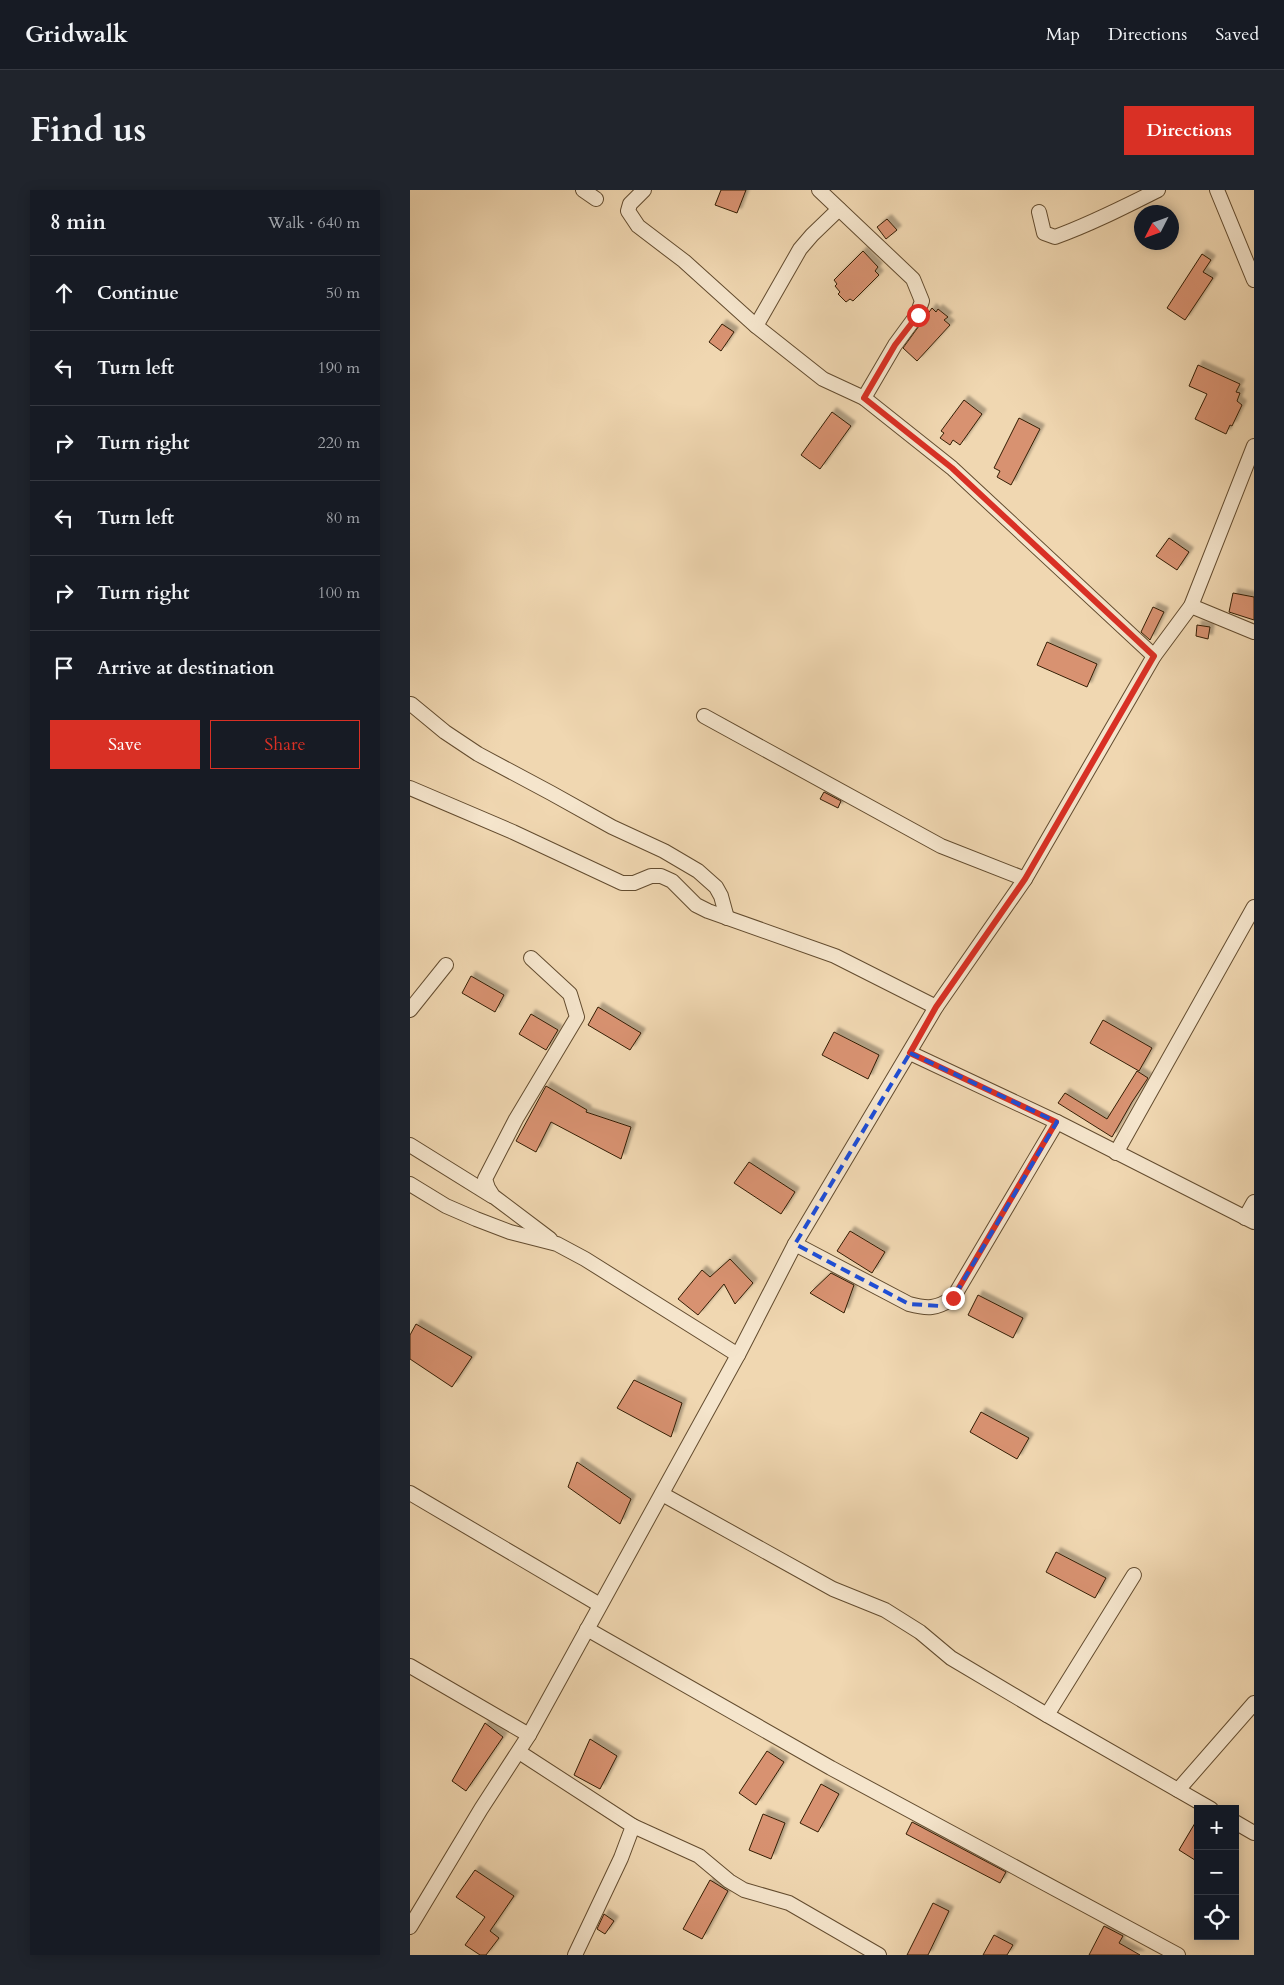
<!DOCTYPE html>
<html lang="en">
<head>
<meta charset="utf-8">
<style>
	body { margin:0; font-family:Cardo,serif; background:#20242c; color:#f1f3f6 }
	.controls { position:absolute; right:15px; bottom:15px; display:grid; overflow:hidden; border-radius:0px; box-shadow:0 2px 12px #0003 }
	.controls button { width:45px; height:45px; display:grid; place-items:center; padding:0; border:0; border-bottom:1px solid #363941; background:#171b24; color:#f1f3f6; font:25px sans-serif }
	.compass { position:absolute; left:724px; top:15px; width:45px; height:45px; border-radius:50%; background:#171b24; box-shadow:0 2px 12px #0003; rotate:228deg }
	.stop { position:absolute; width:15px; height:15px; margin:-11px; border:4px solid #d93025; border-radius:50%; background:#fff }
	.stop.end { background:#d93025; border-color:#fff; box-shadow:0 1px 5px #0008 }
	.list { margin:0; padding:0; list-style:none }
	h2 { display:flex; justify-content:space-between; align-items:center; height:65px; margin:0; padding:0 20px; font-size:21px }
	h2 small { font-size:16px; font-weight:400; color:#9ea1a6 }
	.list li { display:grid; grid-template-columns:32px 1fr auto; gap:15px; align-items:center; box-sizing:border-box; height:75px; padding:0 20px; border-top:1px solid #363941 }
	.list b { display:block; font-size:19px; white-space:nowrap }
	.list em { font-size:16px; font-style:normal; color:#9ea1a6 }
	.actions { display:flex; gap:10px; padding:15px 20px }
	.actions a { flex:1; padding:11px 0; border:1px solid #d93025; border-radius:0px; text-align:center; font-size:18px; color:#d93025 }
	.actions .main { background:#d93025; color:#fff }
	.icon { flex:none; width:28px; height:28px; fill:none; stroke:currentColor; stroke-width:2; stroke-linecap:round; stroke-linejoin:round }
	.map { position:relative; flex:none; width:844px; height:1765px; overflow:hidden; border-radius:0px }
	header { display:flex; align-items:center; gap:30px; box-sizing:border-box; height:70px; padding:0 25px; background:#171b24; border-bottom:1px solid #363941 }
	header strong { font-size:24px }
	nav { display:flex; gap:28px; margin-inline-start:auto; font-size:18px }
	.intro { display:flex; align-items:center; justify-content:space-between; box-sizing:border-box; height:120px; padding:0 30px }
	h1 { margin:0; font-size:35px }
	.button { padding:12px 22px; border-radius:0px; background:#d93025; color:#fff; font-size:18px; font-weight:700 }
	main { display:flex; gap:30px; padding:0 30px }
	aside { flex:1; background:#171b24; border-radius:0px; box-shadow:0 2px 12px #0003 }
	.map>svg:first-child { display:block }
	.building { fill:#d89271; stroke:#341e04; filter:url(#shadow) }
	.lines { fill:none; stroke-linecap:round; stroke-linejoin:round }
	.minor-casing { stroke:#634c2f; stroke-width:16 }
	.minor { stroke:#f5e5cc; stroke-width:14 }
	.route { stroke:#d93025; stroke-width:6 }
	.marked { fill:none; stroke:#1d4ed8; stroke-width:4; stroke-dasharray:10 6; stroke-linejoin:round }
</style>
</head>
<body>
<header>
<strong>Gridwalk</strong>
<nav><a>Map</a><a>Directions</a><a>Saved</a></nav>
</header>
<div class="intro"><h1>Find us</h1><a class="button">Directions</a></div>
<main>
<aside>
<h2>8 min<small>Walk · 640 m</small></h2>
<ul class="list">
<li><svg class="icon" aria-label="ahead" viewBox="0 0 24 24"><path d="M12 20V5M6 11l6-6 6 6"/></svg><div><b>Continue</b></div><em>50 m</em></li>
<li><svg class="icon" aria-label="left" viewBox="0 0 24 24"><path d="M17 20v-9H6M10 6l-5 5 5 5"/></svg><div><b>Turn left</b></div><em>190 m</em></li>
<li><svg class="icon" aria-label="right" viewBox="0 0 24 24"><path d="M7 20v-9h11M14 6l5 5-5 5"/></svg><div><b>Turn right</b></div><em>220 m</em></li>
<li><svg class="icon" aria-label="left" viewBox="0 0 24 24"><path d="M17 20v-9H6M10 6l-5 5 5 5"/></svg><div><b>Turn left</b></div><em>80 m</em></li>
<li><svg class="icon" aria-label="right" viewBox="0 0 24 24"><path d="M7 20v-9h11M14 6l5 5-5 5"/></svg><div><b>Turn right</b></div><em>100 m</em></li>
<li><svg class="icon" aria-label="arrive" viewBox="0 0 24 24"><path d="M6 21V4h12l-3 4 3 4H6"/></svg><div><b>Arrive at destination</b></div></li>
</ul>
<div class="actions"><a class="main">Save</a><a>Share</a></div>
</aside>
<div class="map">
<svg width="844" height="1765" viewBox="0 0 844 1765">
	<defs>
		<filter id="shadow"><feDropShadow dx="4.5" dy="-4.5" stdDeviation="1" flood-color="#0004"/></filter>
	</defs>
	<rect width="100%" height="100%" fill="#f0d7b1"/>
	<filter id="stains"><feTurbulence type="fractalNoise" baseFrequency=".004" numOctaves="4"/><feColorMatrix values="0 0 0 0 .2 0 0 0 0 .09 0 0 0 0 .02 0 0 0 .5 -.17"/></filter>
	<radialGradient id="worn" r=".72"><stop offset=".6" stop-color="#630" stop-opacity="0"/><stop offset="1" stop-color="#630" stop-opacity=".3"/></radialGradient>
	<!-- building -->
	<g class="building">
		<polygon points="311,0 336,0 327,23 305,15"/>
		<polygon points="477,29 487,40 476,49 467,37"/>
		<polygon points="453,61 468,77 465,81 469,85 443,111 440,109 436,112 428,104 430,102 425,96 427,94 424,90"/>
		<polygon points="792,64 801,70 793,82 803,88 775,130 757,118"/>
		<polygon points="522,118 526,122 528,119 538,127 534,130 540,135 507,171 493,158"/>
		<polygon points="312,134 324,142 311,161 299,152"/>
		<polygon points="788,175 830,194 826,202 830,203 827,211 832,215 822,236 820,235 816,244 785,229 797,204 779,196"/>
		<polygon points="554,210 572,224 550,255 543,250 540,255 530,248 534,243 531,241"/>
		<polygon points="422,222 441,236 410,279 391,265"/>
		<polygon points="609,228 630,239 601,295 587,287 590,281 584,278"/>
		<polygon points="759,348 779,362 767,380 746,366"/>
		<polygon points="823,403 844,407 844,430 819,422"/>
		<polygon points="743,417 754,422 740,450 731,442"/>
		<polygon points="787,435 800,437 798,449 786,446"/>
		<polygon points="637,452 687,474 677,497 627,475"/>
		<polygon points="414,602 431,611 428,618 410,609"/>
		<polygon points="61,786 94,805 85,822 52,803"/>
		<polygon points="188,817 231,843 220,860 178,835"/>
		<polygon points="121,824 148,840 136,860 109,844"/>
		<polygon points="693,830 742,858 729,881 680,853"/>
		<polygon points="424,842 469,865 458,889 412,865"/>
		<polygon points="727,881 738,888 722,912 702,947 648,913 655,903 697,929"/>
		<polygon points="136,896 177,920 176,922 221,937 211,969 141,932 126,962 106,951"/>
		<polygon points="339,972 385,1002 371,1024 324,993"/>
		<polygon points="440,1041 475,1062 462,1083 427,1061"/>
		<polygon points="320,1069 343,1093 325,1114 314,1094 288,1125 268,1109 292,1080 300,1087"/>
		<polygon points="421,1083 444,1095 434,1123 400,1103"/>
		<polygon points="568,1105 613,1128 603,1148 558,1125"/>
		<polygon points="6,1134 62,1167 42,1197 0,1169 0,1145"/>
		<polygon points="224,1190 272,1213 261,1247 207,1218"/>
		<polygon points="571,1222 619,1248 607,1269 560,1242"/>
		<polygon points="167,1272 221,1309 210,1334 158,1297"/>
		<polygon points="646,1362 696,1388 685,1408 636,1382"/>
		<polygon points="75,1533 93,1547 56,1601 42,1591"/>
		<polygon points="180,1549 207,1566 190,1599 164,1585"/>
		<polygon points="357,1561 374,1572 346,1615 329,1603"/>
		<polygon points="411,1594 429,1604 408,1642 390,1633"/>
		<polygon points="353,1624 375,1633 361,1669 339,1660"/>
		<polygon points="788,1628 788,1672 769,1660"/>
		<polygon points="502,1632 596,1682 590,1693 496,1644"/>
		<polygon points="65,1680 104,1706 80,1741 89,1748 76,1765 70,1765 55,1755 75,1727 46,1707"/>
		<polygon points="300,1690 318,1701 292,1749 273,1739"/>
		<polygon points="523,1713 539,1721 518,1765 497,1765"/>
		<polygon points="194,1724 204,1731 195,1744 187,1739"/>
		<polygon points="694,1736 713,1746 709,1753 730,1765 679,1765"/>
		<polygon points="584,1745 603,1755 597,1765 573,1765"/>
	</g>
	<g class="lines">
		<!-- minor casing -->
		<g class="minor-casing">
			<g id="minor">
				<polyline points="173,0 186,9"/>
				<polyline points="234,0 220,14 218,21 228,36 274,71 346,136 413,189 454,208 542,278 744,466"/>
				<polyline points="409,0 503,89 512,111 507,125 485,155 454,208"/>
				<polyline points="807,0 844,90"/>
				<path d="M629 22 634 43 645 47C681 34 714 17 748 0"/>
				<polyline points="346,136 390,59 402,45 429,19"/>
				<polyline points="781,416 844,442"/>
				<polyline points="1,514 35,542 68,564 141,603 202,637 254,661 288,681 306,697 311,706 317,728"/>
				<polyline points="294,526 531,656 615,689"/>
				<polyline points="0,598 103,642 212,693 224,693 241,686 251,686 262,691 286,715 298,721 425,766 526,817"/>
				<polyline points="121,768 160,804 167,827 106,929 75,989 78,998 83,1006 140,1049"/>
				<polyline points="0,820 36,775"/>
				<polyline points="500,863 647,932 844,1032"/>
				<polyline points="0,955 82,1006"/>
				<polyline points="706,963 844,717"/>
				<polyline points="0,994 36,1016 66,1029 100,1042 147,1054 175,1069 328,1165"/>
				<polyline points="835,1028 844,1012"/>
				<path d="M385 1054 499 1114C518 1119 526 1119 543 1108L647 932"/>
				<polyline points="0,1303 190,1415"/>
				<polyline points="252,1304 423,1399 475,1420 510,1442 541,1468 637,1525 801,1619"/>
				<polyline points="177,1439 421,1578 768,1765"/>
				<polyline points="0,1476 119,1545"/>
				<polyline points="637,1525 724,1385"/>
				<polyline points="109,1562 223,1636 211,1668 165,1765"/>
				<polyline points="768,1600 844,1513"/>
				<polyline points="825,1632 844,1643"/>
				<polyline points="223,1636 289,1666 319,1691 334,1700 379,1713 469,1765"/>
				<polyline points="0,1737 71,1619 119,1545 328,1165 385,1054 526,817 615,689 744,466 781,416 844,256"/>
			</g>
		</g>
		<!-- minor -->
		<use href="#minor" class="minor"/>
	</g>
	<g class="lines">
		<!-- route -->
		<polyline class="route" points="508,125 485,155 454,208 542,278 744,466 615,689 526,817 500,863 646,932 543,1108"/>
	</g>
	<!-- marked area -->
	<path class="marked" d="M500 863 647 932 543 1108 530 1116 499 1114 385 1054Z"/>
	<rect width="100%" height="100%" filter="url(#stains)"/>
	<rect width="100%" height="100%" fill="url(#worn)"/>
</svg>
<div class="controls">
<button>+</button>
<button>−</button>
<button><svg class="icon" aria-label="locate" viewBox="0 0 24 24"><circle cx="12" cy="12" r="6"/><path d="M12 2v4M12 18v4M2 12h4M18 12h4"/></svg></button>
</div>
<svg class="compass" viewBox="-18 -18 36 36"><path d="M0-13l5 13h-10z" fill="#e53935"/><path d="M0 13l5-13h-10z" fill="#9ea1a6"/></svg>
<div class="stop" style="left:508px;top:125px"></div>
<div class="stop end" style="left:543px;top:1108px"></div>
</div>
</main>
</body>
</html>
